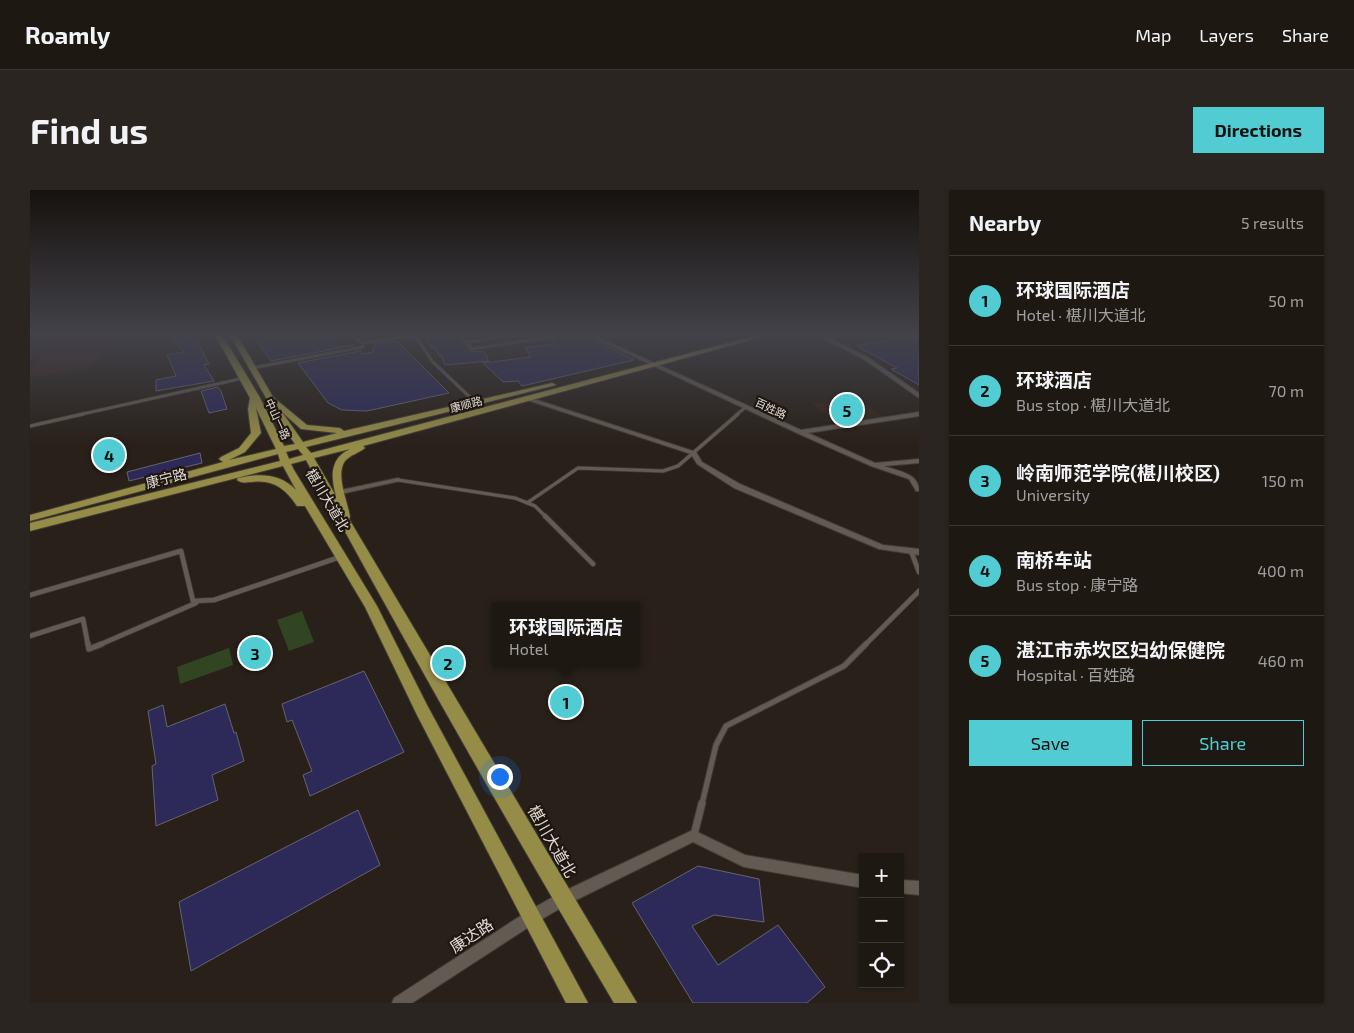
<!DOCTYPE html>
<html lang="en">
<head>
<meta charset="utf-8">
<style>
	body { margin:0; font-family:"Exo 2","Noto Sans SC",sans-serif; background:#2b2521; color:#f1f3f6 }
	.controls { position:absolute; right:15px; bottom:15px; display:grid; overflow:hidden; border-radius:0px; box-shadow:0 1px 4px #0004 }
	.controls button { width:45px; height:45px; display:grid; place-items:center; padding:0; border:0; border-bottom:1px solid #3c3733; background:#1e1813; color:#f1f3f6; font:25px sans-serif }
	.you { position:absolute; left:469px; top:586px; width:18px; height:18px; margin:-12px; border:4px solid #fff; border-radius:50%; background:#1a73e8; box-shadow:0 0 0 8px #1a73e833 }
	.badge { display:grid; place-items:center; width:32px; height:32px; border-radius:50%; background:#51ccd3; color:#111; font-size:16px; font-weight:700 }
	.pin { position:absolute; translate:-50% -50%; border:2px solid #fff; box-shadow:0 1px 5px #0006 }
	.popup { position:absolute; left:462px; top:412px; width:148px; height:65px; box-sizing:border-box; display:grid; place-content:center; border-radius:0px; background:#1e1813; filter:drop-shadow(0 1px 4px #0005); font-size:16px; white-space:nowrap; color:#a1a0a0 }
	.popup b { font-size:19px; color:#f1f3f6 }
	.popup::after { content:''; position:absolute; left:50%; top:100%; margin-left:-10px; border:10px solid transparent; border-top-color:#1e1813 }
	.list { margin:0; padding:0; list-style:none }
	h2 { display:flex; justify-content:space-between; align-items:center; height:65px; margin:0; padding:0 20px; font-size:21px }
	h2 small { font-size:16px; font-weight:400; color:#a1a0a0 }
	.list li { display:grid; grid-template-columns:32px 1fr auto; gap:15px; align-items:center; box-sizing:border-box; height:90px; padding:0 20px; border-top:1px solid #3c3733 }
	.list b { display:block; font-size:19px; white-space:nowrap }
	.list p { margin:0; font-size:16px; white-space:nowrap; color:#a1a0a0 }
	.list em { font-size:16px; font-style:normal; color:#a1a0a0 }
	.actions { display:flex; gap:10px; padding:15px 20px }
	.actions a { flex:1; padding:11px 0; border:1px solid #51ccd3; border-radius:0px; text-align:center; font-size:18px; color:#51ccd3 }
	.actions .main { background:#51ccd3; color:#111 }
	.icon { flex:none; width:28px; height:28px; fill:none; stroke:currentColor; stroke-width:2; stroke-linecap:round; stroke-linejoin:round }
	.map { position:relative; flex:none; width:889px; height:813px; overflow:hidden; border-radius:0px }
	header { display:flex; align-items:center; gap:30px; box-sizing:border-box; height:70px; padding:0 25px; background:#1e1813; border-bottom:1px solid #3c3733 }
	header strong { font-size:24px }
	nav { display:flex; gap:28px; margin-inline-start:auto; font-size:18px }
	.intro { display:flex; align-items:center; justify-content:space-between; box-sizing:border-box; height:120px; padding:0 30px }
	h1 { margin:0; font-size:35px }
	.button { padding:12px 22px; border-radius:0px; background:#51ccd3; color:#111; font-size:18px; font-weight:700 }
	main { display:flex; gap:30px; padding:0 30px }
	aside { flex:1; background:#1e1813; border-radius:0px; box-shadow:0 1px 4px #0004 }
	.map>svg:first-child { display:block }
	.medical { fill:#36241c }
	.green { fill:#314523 }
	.building { fill:#2d2a5a; stroke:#646570 }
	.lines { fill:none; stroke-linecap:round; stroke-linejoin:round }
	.lane-far4-casing { stroke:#423c36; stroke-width:4 }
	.lane-far3-casing { stroke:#423c36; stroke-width:4.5 }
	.lane-far2-casing { stroke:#423c36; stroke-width:6 }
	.lane-far1-casing { stroke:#423c36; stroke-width:7 }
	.lane-casing { stroke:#423c36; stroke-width:9 }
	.street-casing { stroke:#423c36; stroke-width:2 }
	.primary-casing { stroke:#423c36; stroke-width:2 }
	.lane-far4 { stroke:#635b52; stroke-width:2.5 }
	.lane-far3 { stroke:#635b52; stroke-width:3 }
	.lane-far2 { stroke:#635b52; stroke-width:4.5 }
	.lane-far1 { stroke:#635b52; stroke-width:5 }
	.lane { stroke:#635b52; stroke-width:7 }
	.street { fill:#635b52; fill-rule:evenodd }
	.primary { fill:#958c47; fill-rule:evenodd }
	.labels { text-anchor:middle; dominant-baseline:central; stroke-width:4.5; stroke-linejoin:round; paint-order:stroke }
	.far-street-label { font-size:11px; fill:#e0dad5; stroke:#1e1710 }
	.street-label { font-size:14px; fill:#e0dad5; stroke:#1e1710 }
	.near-street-label { font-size:16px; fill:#e0dad5; stroke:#1e1710 }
</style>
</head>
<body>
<header>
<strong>Roamly</strong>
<nav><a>Map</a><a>Layers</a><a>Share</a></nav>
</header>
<div class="intro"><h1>Find us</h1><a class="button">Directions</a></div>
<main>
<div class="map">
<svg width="889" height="813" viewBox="0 0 889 813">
	<rect width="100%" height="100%" fill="#282019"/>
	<!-- medical -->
	<g class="medical">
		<polygon points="64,143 95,143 58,179 0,187 0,182 24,146"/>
		<polygon points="829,209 853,227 804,232 783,214"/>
	</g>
	<!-- green -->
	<g class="green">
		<polygon points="272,421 284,452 259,461 247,430"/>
		<polygon points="199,458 203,475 150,494 147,477"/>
	</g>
	<!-- building -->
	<g class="building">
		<polygon points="137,143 163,143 179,174 174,175 184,191 126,201 126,190 146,186 137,165 154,162"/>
		<polygon points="222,143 268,143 274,150 300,145 310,157 324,155 241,171"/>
		<polygon points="393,143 428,143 440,161 454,162 459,171 415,175 411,165 409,166 405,157 401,158"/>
		<polygon points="550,143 604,170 492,196 488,191 473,192 453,173 501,167 495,158 525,154 521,150 547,146"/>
		<polygon points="875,147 889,154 889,195 861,179 867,178 827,156"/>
		<polygon points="367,151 419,203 337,221 312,220 298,213 268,173 330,161 333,164 343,162 345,154"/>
		<polygon points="188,197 191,201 197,219 179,223 171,201"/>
		<polygon points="170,263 172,273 99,291 97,282"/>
		<polygon points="334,481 374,562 280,606 273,585 282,581 262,530 257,532 252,514"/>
		<polygon points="195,514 204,543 206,542 214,571 182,585 188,610 126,636 122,576 126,574 118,521 133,515 137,537"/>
		<polygon points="328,620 350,675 161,781 149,712"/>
		<polygon points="668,676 729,689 734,732 684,725 662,736 688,775 748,735 795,797 777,813 663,813 602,713"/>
	</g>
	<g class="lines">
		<!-- lane-far4 casing -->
		<g class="lane-far4-casing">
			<g id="lane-far4">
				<polyline points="316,143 333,153 376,146 387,148 402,171 445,212"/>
				<polyline points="431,143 442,159 547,143"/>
				<polyline points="437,152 500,143 507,149"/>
				<polyline points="222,178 333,157 333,153"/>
				<polyline points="48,225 214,188"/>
				<polyline points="706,225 716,217"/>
			</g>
		</g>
		<!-- lane-far3 casing -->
		<g class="lane-far3-casing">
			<g id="lane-far3">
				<polyline points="0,236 53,224"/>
				<polyline points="368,290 485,308 505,316 516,327"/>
				<polyline points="497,313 548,278 633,281 648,276 708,224"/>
			</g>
		</g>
		<!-- lane-far2 casing -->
		<g class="lane-far2-casing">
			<g id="lane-far2">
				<polyline points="515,326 563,374"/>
				<polyline points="881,361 889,382"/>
				<polyline points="0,405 151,361 163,411 184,410 310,367"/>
				<polyline points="0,446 53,429 58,455"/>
				<polyline points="69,455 166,413"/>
				<polyline points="835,455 889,401"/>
			</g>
		</g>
		<!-- lane-far1 casing -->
		<g class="lane-far1-casing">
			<g id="lane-far1">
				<polyline points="58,454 59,459 72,454"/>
				<polyline points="672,614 686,555 696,536 814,476 836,454"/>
			</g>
		</g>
		<!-- lane casing -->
		<g class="lane-casing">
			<polyline id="lane" points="664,645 672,613"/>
		</g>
		<!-- street casing -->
		<g class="street-casing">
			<g id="street">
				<polygon points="22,143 47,143 45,144 0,147 0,145"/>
				<path d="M553 143H559L771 240 889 222V226L778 243 845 273 889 269V273L854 276C868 281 889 283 889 301H886L879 289 841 276 767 243Z"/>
				<polygon points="784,143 790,143 839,168 889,203 889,208 835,170"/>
				<polygon points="873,143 879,143 889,147 889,150"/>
				<polygon points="497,208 501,208 666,262 672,272 710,294 853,355 889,359 889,365 849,359 704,298 667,274 661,264 497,210"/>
				<polygon points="368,288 370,289 370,291 311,304 307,302 311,300"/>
				<polygon points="663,640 715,665 833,685 833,698 714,677 663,652 538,714 505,733 382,813 362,813 364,808 495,723 528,704"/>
				<polygon points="870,690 889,691 889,705 870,703"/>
			</g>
		</g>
		<!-- primary casing -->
		<g class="primary-casing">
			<path id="primary" d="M184 143H191L229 206 254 256 265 254 251 234 199 143H206L243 207 277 235 310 238 314 241 522 193 526 195 276 257 281 263 736 143H747L333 256 335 258C329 263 320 265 315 271 305 285 318 312 320 327L319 329 607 813H584C478 634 375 453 276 270L261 274 264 280 347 416 397 515 558 813H536L387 525 335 417 275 316H267C256 299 243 289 222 292 216 292 212 294 207 290L208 288C229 283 251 284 266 300L253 276 0 341V333L250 271 248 264 0 331V325L193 272 189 269 191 267 209 258 221 243 218 219 220 208ZM226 218 246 259 199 270 215 262 231 243ZM252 222 271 239 307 243 273 252ZM268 259 273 265 259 269 256 262ZM320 259C299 269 301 287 306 306L284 268Z"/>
		</g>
		<!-- lane-far4 -->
		<use href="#lane-far4" class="lane-far4"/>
		<!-- lane-far3 -->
		<use href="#lane-far3" class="lane-far3"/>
		<!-- lane-far2 -->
		<use href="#lane-far2" class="lane-far2"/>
		<!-- lane-far1 -->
		<use href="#lane-far1" class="lane-far1"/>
		<!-- lane -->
		<use href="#lane" class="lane"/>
		<!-- street -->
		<use href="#street" class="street"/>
		<!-- primary -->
		<use href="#primary" class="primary"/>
	</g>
	<!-- sky -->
	<linearGradient id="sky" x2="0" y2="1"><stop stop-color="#16120e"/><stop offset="0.56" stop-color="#424249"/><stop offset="1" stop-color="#424249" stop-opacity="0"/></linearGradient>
	<rect width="889" height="257" fill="url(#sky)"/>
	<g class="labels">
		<!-- far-street labels -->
		<g class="far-street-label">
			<text transform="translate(436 214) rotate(-15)">康顺路</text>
			<text transform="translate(741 218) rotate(25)">百姓路</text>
			<text transform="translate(248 229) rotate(65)">中山一路</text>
		</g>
		<!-- street labels -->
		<g class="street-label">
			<text transform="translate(136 288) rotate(-14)">康宁路</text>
			<text transform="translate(298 310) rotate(59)">椹川大道北</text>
		</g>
		<!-- near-street labels -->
		<g class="near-street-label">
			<text transform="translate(523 651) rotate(60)">椹川大道北</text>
			<text transform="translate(441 745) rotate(-33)">康达路</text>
		</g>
	</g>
</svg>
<div class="controls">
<button>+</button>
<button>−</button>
<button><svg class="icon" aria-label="locate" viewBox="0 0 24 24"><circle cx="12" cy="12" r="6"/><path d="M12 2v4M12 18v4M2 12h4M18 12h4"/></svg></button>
</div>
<div class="you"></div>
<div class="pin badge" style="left:536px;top:512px">1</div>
<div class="popup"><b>环球国际酒店</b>Hotel</div>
<div class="pin badge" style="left:418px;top:473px">2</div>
<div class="pin badge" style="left:225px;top:463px">3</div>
<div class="pin badge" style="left:79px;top:265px">4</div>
<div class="pin badge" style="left:817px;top:220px">5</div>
</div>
<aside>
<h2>Nearby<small>5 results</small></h2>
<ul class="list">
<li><span class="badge">1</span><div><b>环球国际酒店</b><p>Hotel · 椹川大道北</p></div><em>50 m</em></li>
<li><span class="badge">2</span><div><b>环球酒店</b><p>Bus stop · 椹川大道北</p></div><em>70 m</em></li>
<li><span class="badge">3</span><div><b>岭南师范学院(椹川校区)</b><p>University</p></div><em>150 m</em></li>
<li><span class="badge">4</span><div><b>南桥车站</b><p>Bus stop · 康宁路</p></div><em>400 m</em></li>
<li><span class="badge">5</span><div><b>湛江市赤坎区妇幼保健院</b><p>Hospital · 百姓路</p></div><em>460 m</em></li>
</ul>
<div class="actions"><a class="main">Save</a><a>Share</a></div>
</aside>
</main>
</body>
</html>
